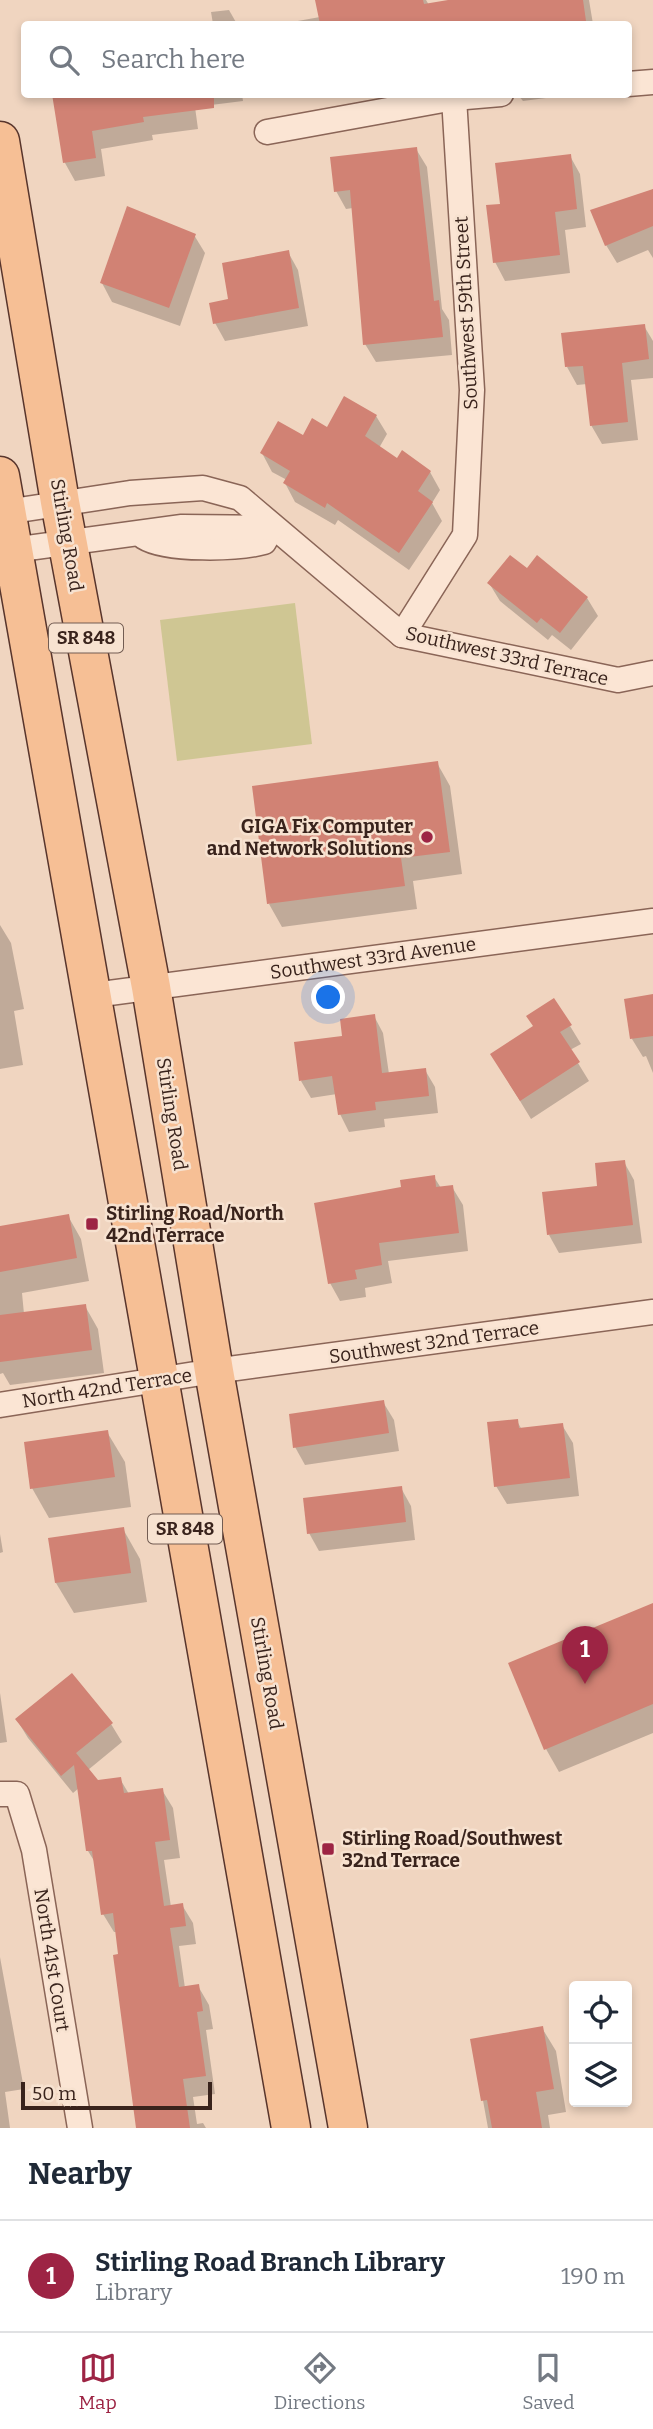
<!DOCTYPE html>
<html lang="en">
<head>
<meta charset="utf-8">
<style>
	body { margin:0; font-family:Bitter,serif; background:#f6f6f7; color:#1f2937 }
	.controls { position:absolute; right:21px; bottom:21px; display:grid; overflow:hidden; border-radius:7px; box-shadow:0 4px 10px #0003 }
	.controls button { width:63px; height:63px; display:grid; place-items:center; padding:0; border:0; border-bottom:2px solid #e0e1e3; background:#fff; color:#1f2937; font:35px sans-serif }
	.scale { position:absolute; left:21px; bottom:18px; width:191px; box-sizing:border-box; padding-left:7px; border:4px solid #39231c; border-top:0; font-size:19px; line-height:24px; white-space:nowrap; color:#39231c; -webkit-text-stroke:5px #f7e2d0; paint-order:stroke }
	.you { position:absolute; left:329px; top:998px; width:24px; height:24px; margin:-18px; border:5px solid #fff; border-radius:50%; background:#1a73e8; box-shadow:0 0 0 10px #1a73e833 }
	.badge { display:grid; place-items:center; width:46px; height:46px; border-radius:50%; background:#9d2444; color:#fff; font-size:23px; font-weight:700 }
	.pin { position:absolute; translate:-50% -58px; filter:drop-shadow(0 2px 4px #0008) }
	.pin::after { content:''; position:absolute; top:37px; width:24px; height:21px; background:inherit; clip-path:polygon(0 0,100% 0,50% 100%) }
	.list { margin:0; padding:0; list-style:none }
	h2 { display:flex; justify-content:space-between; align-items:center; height:91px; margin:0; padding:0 28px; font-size:30px }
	h2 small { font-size:23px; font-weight:400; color:#747a83 }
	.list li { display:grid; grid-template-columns:46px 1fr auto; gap:21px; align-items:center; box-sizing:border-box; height:112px; padding:0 28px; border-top:2px solid #e0e1e3 }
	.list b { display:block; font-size:26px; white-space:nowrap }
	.list p { margin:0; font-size:23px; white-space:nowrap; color:#747a83 }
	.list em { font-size:23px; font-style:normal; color:#747a83 }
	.icon { flex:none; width:38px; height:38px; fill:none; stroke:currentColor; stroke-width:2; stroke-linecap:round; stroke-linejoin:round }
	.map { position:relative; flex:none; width:653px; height:2128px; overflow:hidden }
	.search { position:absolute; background:#fff; box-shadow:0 4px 10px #0003; left:21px; right:21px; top:21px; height:77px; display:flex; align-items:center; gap:18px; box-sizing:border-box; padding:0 24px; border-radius:7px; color:#747a83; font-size:26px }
	.sheet { height:203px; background:#fff }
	nav { display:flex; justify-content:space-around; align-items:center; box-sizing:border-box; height:98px; border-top:2px solid #e0e1e3; background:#fff; font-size:19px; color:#747a83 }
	nav a { display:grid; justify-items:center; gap:4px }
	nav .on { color:#9d2444 }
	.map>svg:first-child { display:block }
	.green { fill:#cfc693 }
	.shadow { fill:#0003 }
	.building { fill:#d18274 }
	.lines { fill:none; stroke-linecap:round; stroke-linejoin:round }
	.minor-casing { stroke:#8a6557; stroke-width:27 }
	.primary-casing { stroke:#58352c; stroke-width:41 }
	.minor { stroke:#fbe5d4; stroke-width:24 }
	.primary { stroke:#f6bf95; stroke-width:38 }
	.poi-dot { fill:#9d2444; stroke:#f7e2d0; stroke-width:2.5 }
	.labels { text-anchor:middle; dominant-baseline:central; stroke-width:5; stroke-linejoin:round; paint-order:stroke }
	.shield { fill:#f7e2d0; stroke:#725c52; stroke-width:2 }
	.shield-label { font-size:18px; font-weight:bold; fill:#39231c }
	.street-label { font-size:19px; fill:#39231c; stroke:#f7e2d0 }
	.poi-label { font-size:19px; font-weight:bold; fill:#39231c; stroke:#f7e2d0; text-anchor:start }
</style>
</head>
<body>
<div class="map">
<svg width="653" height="2128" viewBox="0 0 653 2128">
	<rect width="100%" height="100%" fill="#f0d5c0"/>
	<!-- green -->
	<polygon class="green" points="295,603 312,744 177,761 160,620"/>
	<!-- shadow -->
	<g class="shadow">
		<polygon points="325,0 426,0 429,5 459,0 589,0 593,24 281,24 320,17"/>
		<polygon points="229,10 237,24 213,24 211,12"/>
		<polygon points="53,94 242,94 243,101 195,107 198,129 152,135 153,140 101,149 105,176 75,181 65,163"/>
		<polygon points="517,94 545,94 546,98 523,101"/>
		<polygon points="416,149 427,167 442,309 449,320 452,355 376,362 365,344 353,208 346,209 336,191"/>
		<polygon points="570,156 580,174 586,227 565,230 570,273 505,281 495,262 502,205"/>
		<polygon points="653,189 653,258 648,250 617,263 606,245"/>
		<polygon points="128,208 194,235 205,253 180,326 112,302 102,283"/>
		<polygon points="288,252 298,270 308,326 225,341 215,323 230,300"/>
		<polygon points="644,326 653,341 653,378 631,380 638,440 602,444 591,425 587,384 577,385 567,367"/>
		<polygon points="376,416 387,434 379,448 397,460 430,472 440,490 432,503 442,521 409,570 338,520 335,525 295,502 285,483 287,480 272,472 262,453 328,429"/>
		<polygon points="527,570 587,598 598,616 571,650 552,635 548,640 500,601 489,583"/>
		<polygon points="437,763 450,786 462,874 413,881 417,909 282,927 269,904"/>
		<polygon points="0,925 11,943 24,1009 14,1011 23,1065 0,1069"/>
		<polygon points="653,996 653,1073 646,1056 643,1057 632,1039"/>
		<polygon points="374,1016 383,1033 389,1074 425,1070 435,1087 438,1113 384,1119 385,1127 349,1132 340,1114 337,1094 311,1098 301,1081 344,1037"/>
		<polygon points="570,1026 581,1044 570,1050 589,1081 531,1119 492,1055"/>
		<polygon points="624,1162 634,1180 642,1243 559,1253 549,1235"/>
		<polygon points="434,1177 441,1188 452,1187 463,1205 468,1251 388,1261 392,1283 365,1288 366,1297 340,1301 330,1283 403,1189"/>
		<polygon points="68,1216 81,1239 89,1281 22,1293 24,1314 85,1306 98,1329 104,1373 10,1385 3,1373 0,1374 0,1228"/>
		<polygon points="383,1402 394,1420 399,1451 305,1465 295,1447"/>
		<polygon points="517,1421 522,1430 562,1425 573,1443 579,1496 507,1504 496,1486"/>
		<polygon points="107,1432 125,1462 131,1507 49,1518 32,1488"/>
		<polygon points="401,1488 411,1506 415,1540 319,1551 309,1533"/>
		<polygon points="123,1529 140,1559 147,1602 74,1613 56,1583 50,1539"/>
		<polygon points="0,1534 3,1552 0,1553"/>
		<polygon points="653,1605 653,1733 559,1772 546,1749 511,1664"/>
		<polygon points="0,1693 7,1742 0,1743"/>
		<polygon points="17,1720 111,1724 122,1742 88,1770 98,1782 120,1779 129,1794 162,1790 173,1808 180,1858 164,1860 171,1907 182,1905 193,1923 196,1944 179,1946 185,1988 198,1986 209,2005 213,2029 206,2030 215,2094 193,2097 197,2124 203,2123 206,2128 142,2128 117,1932 114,1932 103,1914 96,1864 88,1851 79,1788 73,1793 28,1738"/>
		<polygon points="0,1957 24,2089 5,2092 10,2128 0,2128"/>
		<polygon points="542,2028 556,2051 566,2112 548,2115 550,2128 488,2128 472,2040"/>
	</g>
	<!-- building -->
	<g class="building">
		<polygon points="315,0 423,0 424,4 448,0 583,0 586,21 564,24 320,24"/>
		<polygon points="52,94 214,94 214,108 143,117 144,122 92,131 96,158 63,163"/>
		<polygon points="417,147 434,301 439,300 443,337 363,345 350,190 334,192 330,157"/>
		<polygon points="571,154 577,209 555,212 560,255 493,263 486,205 500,204 495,163"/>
		<polygon points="653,189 653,226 605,246 590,210"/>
		<polygon points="127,206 196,234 169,308 100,283"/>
		<polygon points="289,250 299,308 213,324 209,303 228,299 222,263"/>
		<polygon points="645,324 649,359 622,363 628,422 590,426 583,366 565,367 561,333"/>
		<polygon points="344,396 377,415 365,436 397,458 402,450 431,471 418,491 433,502 399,553 327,503 325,508 283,483 290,471 260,453 278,421 303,435 312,418 327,427"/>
		<polygon points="510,555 527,568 537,555 588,597 560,633 541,618 537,623 487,583"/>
		<polygon points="438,761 450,852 401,858 405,886 267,904 252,786"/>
		<polygon points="653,994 653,1036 630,1039 624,999"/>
		<polygon points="554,998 572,1025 560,1032 580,1062 520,1101 490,1054 533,1026 526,1016"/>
		<polygon points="375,1014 382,1073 426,1068 429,1096 375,1102 376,1110 338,1115 332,1076 299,1081 294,1042 342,1036 340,1019"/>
		<polygon points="625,1160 633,1225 547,1235 542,1192 597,1186 595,1163"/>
		<polygon points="435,1175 436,1187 453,1185 459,1233 379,1243 382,1265 355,1270 357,1279 328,1284 314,1203 401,1187 400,1180"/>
		<polygon points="69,1214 77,1258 0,1272 0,1226"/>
		<polygon points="86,1304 92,1350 0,1362 0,1315"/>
		<polygon points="384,1400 389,1433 293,1448 289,1414"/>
		<polygon points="518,1419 519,1428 563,1423 570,1478 494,1487 487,1422"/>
		<polygon points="108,1430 115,1477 30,1489 24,1442"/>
		<polygon points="402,1486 406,1522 307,1534 303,1498"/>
		<polygon points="124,1527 131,1573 55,1583 48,1538"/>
		<polygon points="653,1603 653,1704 544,1750 508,1663"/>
		<polygon points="72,1673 113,1723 76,1753 98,1780 121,1777 124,1793 163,1788 170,1840 155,1842 164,1906 183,1903 186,1926 170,1928 179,1987 199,1984 203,2011 197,2012 206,2076 183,2079 190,2128 136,2128 113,1955 118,1954 113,1913 101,1915 92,1851 86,1851 74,1765 61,1776 15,1719"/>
		<polygon points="543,2026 554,2089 536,2092 542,2128 492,2128 487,2100 481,2101 470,2039"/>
	</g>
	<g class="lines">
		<!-- minor casing -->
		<g class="minor-casing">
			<g id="minor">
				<polyline points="628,84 653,82"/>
				<polyline points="267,132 454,98 501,94"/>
				<polyline points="6,512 130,493 203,488 240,498 402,635 618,680 653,673"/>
				<path d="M144 537C166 551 239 549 264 542L272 528"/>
				<polyline points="13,550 182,527 272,528"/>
				<polyline points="402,635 465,535 472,390 454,98"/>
				<polyline points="94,995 653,921"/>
				<polyline points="0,1405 214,1371 653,1312"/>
				<polyline points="0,1794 17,1794 34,1850 80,2128"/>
			</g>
		</g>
		<!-- primary casing -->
		<g class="primary-casing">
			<g id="primary">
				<polyline points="0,141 60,502 151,987 214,1371 348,2128"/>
				<polyline points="0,476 291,2128"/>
			</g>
		</g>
		<!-- minor -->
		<use href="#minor" class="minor"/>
		<!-- primary -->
		<use href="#primary" class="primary"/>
	</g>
	<!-- markers -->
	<g class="poi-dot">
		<circle cx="427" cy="837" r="7"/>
		<rect x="85" y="1217" width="14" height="14" rx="3.5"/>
		<rect x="321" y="1842" width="14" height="14" rx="3.5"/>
	</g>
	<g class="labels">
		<!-- shield labels -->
		<g class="shield">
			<rect x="49" y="623.5" width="74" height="29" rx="5"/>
			<rect x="148" y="1514.5" width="74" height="29" rx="5"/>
		</g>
		<g class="shield-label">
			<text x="86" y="638">SR 848</text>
			<text x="185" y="1529">SR 848</text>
		</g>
		<!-- street labels -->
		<g class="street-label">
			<text transform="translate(466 313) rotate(-93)">Southwest 59th Street</text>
			<text transform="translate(67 535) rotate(80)">Stirling Road</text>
			<text transform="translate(507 656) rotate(13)">Southwest 33rd Terrace</text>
			<text transform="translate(373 958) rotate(-8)">Southwest 33rd Avenue</text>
			<text transform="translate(172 1114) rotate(81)">Stirling Road</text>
			<text transform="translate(434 1342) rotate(-8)">Southwest 32nd Terrace</text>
			<text transform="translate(107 1388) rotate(-9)">North 42nd Terrace</text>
			<text transform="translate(267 1673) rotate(80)">Stirling Road</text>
			<text transform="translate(52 1960) rotate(81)">North 41st Court</text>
		</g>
		<!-- poi labels -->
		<g class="poi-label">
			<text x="413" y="826" text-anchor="end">GIGA Fix Computer<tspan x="413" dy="22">and Network Solutions</tspan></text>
			<text x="106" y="1213">Stirling Road/North<tspan x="106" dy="22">42nd Terrace</tspan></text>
			<text x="342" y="1838">Stirling Road/Southwest<tspan x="342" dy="22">32nd Terrace</tspan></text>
		</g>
	</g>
</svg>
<div class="controls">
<button><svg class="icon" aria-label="locate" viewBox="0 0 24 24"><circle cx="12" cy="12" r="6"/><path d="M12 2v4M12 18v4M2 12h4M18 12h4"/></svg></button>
<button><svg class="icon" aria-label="layers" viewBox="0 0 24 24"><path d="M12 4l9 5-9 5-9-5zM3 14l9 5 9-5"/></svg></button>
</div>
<div class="scale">50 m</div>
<div class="you"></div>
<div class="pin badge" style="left:585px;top:1684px">1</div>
<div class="search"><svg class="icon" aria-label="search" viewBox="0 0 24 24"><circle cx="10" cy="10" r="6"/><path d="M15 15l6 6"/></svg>Search here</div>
</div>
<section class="sheet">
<h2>Nearby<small></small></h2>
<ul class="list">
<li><span class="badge">1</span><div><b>Stirling Road Branch Library</b><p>Library</p></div><em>190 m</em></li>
</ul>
</section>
<nav>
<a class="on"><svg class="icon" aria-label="map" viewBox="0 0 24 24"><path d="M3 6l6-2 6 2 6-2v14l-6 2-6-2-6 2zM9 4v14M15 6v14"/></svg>Map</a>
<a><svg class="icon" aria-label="directions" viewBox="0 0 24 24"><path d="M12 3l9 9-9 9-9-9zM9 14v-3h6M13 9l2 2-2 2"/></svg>Directions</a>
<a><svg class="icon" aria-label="saved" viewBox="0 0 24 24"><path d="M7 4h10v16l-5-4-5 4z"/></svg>Saved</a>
</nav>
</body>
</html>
